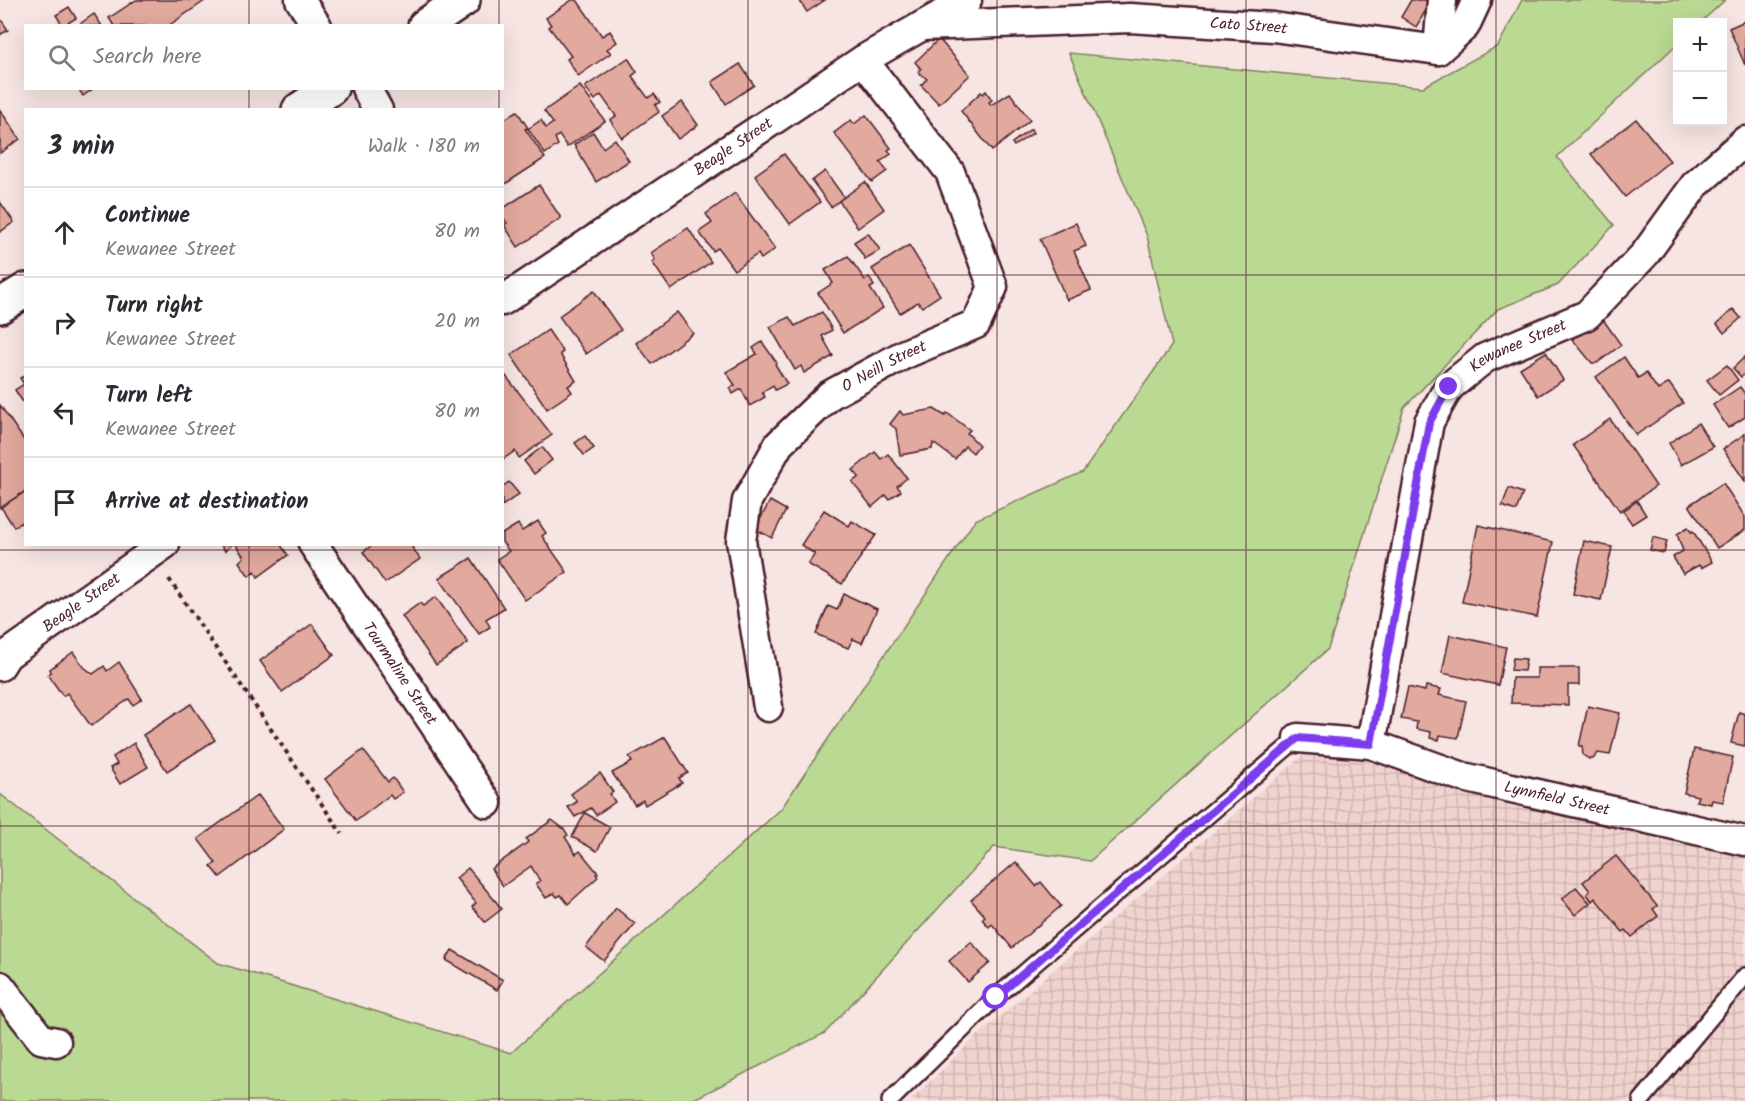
<!DOCTYPE html>
<html lang="en">
<head>
<meta charset="utf-8">
<style>
	body { margin:0; font-family:Kalam,sans-serif; background:#f2f2f3; color:#2b2b33 }
	.controls { position:absolute; right:18px; top:18px; display:grid; overflow:hidden; border-radius:0px; box-shadow:0 6px 24px #0002 }
	.controls button { width:54px; height:54px; display:grid; place-items:center; padding:0; border:0; border-bottom:2px solid #e1e1e2; background:#fff; color:#2b2b33; font:30px sans-serif }
	.stop { position:absolute; width:18px; height:18px; margin:-14px; border:4px solid #7c3aed; border-radius:50%; background:#fff }
	.stop.end { background:#7c3aed; border-color:#fff; box-shadow:0 2px 6px #0008 }
	.list { margin:0; padding:0; list-style:none }
	h2 { display:flex; justify-content:space-between; align-items:center; height:78px; margin:0; padding:0 24px; font-size:26px }
	h2 small { font-size:20px; font-weight:400; color:#7c7c81 }
	.list li { display:grid; grid-template-columns:39px 1fr auto; gap:18px; align-items:center; box-sizing:border-box; height:90px; padding:0 24px; border-top:2px solid #e1e1e2 }
	.list b { display:block; font-size:22px; white-space:nowrap }
	.list p { margin:0; font-size:20px; white-space:nowrap; color:#7c7c81 }
	.list em { font-size:20px; font-style:normal; color:#7c7c81 }
	.icon { flex:none; width:33px; height:33px; fill:none; stroke:currentColor; stroke-width:2; stroke-linecap:round; stroke-linejoin:round }
	.map { position:relative; flex:none; width:1745px; height:1101px; overflow:hidden }
	.search { position:absolute; background:#fff; box-shadow:0 6px 24px #0002; left:24px; top:24px; width:480px; height:66px; display:flex; align-items:center; gap:15px; box-sizing:border-box; padding:0 21px; border-radius:0px; color:#7c7c81; font-size:22px }
	.panel { position:absolute; background:#fff; box-shadow:0 6px 24px #0002; left:24px; top:108px; width:480px; height:438px; border-radius:0px }
	.map>svg:first-child { display:block }
	.industrial { fill:url(#industrial-grid) }
	.grass { fill:#bada93; stroke:#827c5f; stroke-width:1.5 }
	.building { fill:#e2a99e; stroke:#4a1f2b; stroke-width:1.5 }
	.lines { fill:none; stroke-linecap:round; stroke-linejoin:round }
	.lane-casing { stroke:#4a1f2b; stroke-width:20 }
	.street-casing { stroke:#4a1f2b; stroke-width:33 }
	.secondary-casing { stroke:#4a1f2b; stroke-width:38 }
	.path { stroke:#4a1f2b; stroke-width:4; stroke-dasharray:4.5 4.5; stroke-linecap:butt }
	.lane { stroke:#fff; stroke-width:15 }
	.street { stroke:#fff; stroke-width:28 }
	.secondary { stroke:#fff; stroke-width:33 }
	.route { stroke:#7c3aed; stroke-width:8 }
	.grid { fill:none; stroke:#4a1f2b; stroke-width:1.5; stroke-opacity:0.55 }
	.labels { text-anchor:middle; dominant-baseline:central; stroke-width:6; stroke-linejoin:round; paint-order:stroke }
	.street-label { font-size:16px; fill:#4a1f2b; stroke:#fff }
</style>
</head>
<body>
<div class="map">
<svg width="1745" height="1101" viewBox="0 0 1745 1101">
	<defs>
		<pattern id="industrial-grid" width="8" height="8" patternUnits="userSpaceOnUse" patternTransform="scale(1.5)"><rect width="8" height="8" fill="#f0d3ce"/><path d="M0 4h8M4 0v8" fill="none" stroke="#cfb5b1"/></pattern>
	</defs>
	<rect width="100%" height="100%" fill="#f6e5e2"/>
	<filter id="ink" filterUnits="userSpaceOnUse"><feTurbulence type="fractalNoise" baseFrequency=".0167" numOctaves="2"/><feDisplacementMap in="SourceGraphic" scale="12" xChannelSelector="R" yChannelSelector="G"/><feConvolveMatrix kernelMatrix="1 2 1 2 8 2 1 2 1" color-interpolation-filters="sRGB"/></filter>
	<g filter="url(#ink)">
		<!-- industrial -->
		<polygon class="industrial" points="1311,748 1745,854 1745,1101 910,1101 976,1037"/>
		<!-- grass -->
		<polygon class="grass" points="1522,0 1725,0 1701,22 1678,22 1677,44 1557,157 1614,225 1558,285 1498,309 1404,408 1328,649 1090,861 994,847 825,1033 690,1101 0,1101 0,794 218,963 511,1053 781,809 975,520 1083,472 1172,345 1147,236 1069,53 1423,87 1498,46"/>
		<!-- building -->
		<g class="building">
			<polygon points="136,0 206,0 168,26 114,26 109,18"/>
			<polygon points="572,0 577,0 602,36 610,31 617,42 607,49 611,53 578,76 567,59 571,56 549,27 551,25 546,18"/>
			<polygon points="799,0 825,0 807,12"/>
			<polygon points="1411,0 1432,0 1416,27 1401,17"/>
			<polygon points="69,7 76,18 63,26 56,15"/>
			<polygon points="94,14 102,26 77,26"/>
			<polygon points="0,18 8,30 0,35"/>
			<polygon points="1745,21 1745,65 1729,28"/>
			<polygon points="939,39 970,75 939,104 921,85 927,79 918,72 921,69 915,62"/>
			<polygon points="628,58 637,72 632,76 648,98 654,94 660,102 655,105 659,112 622,138 610,120 616,116 601,95 595,100 585,87"/>
			<polygon points="740,64 754,85 726,104 712,82"/>
			<polygon points="580,86 605,121 567,147 559,135 555,138 558,145 545,154 528,129 541,120 546,128 553,123 544,111"/>
			<polygon points="78,88 94,88 83,96"/>
			<polygon points="986,91 992,100 989,102 991,105 1010,93 1030,120 992,151 961,111 981,92 983,94"/>
			<polygon points="682,102 698,125 678,139 662,116"/>
			<polygon points="0,110 20,139 0,153"/>
			<polygon points="517,111 528,128 525,129 545,158 502,186 502,121"/>
			<polygon points="866,115 891,148 888,150 891,154 880,162 887,171 872,182 834,133 851,120 854,124"/>
			<polygon points="1636,119 1670,161 1625,197 1591,154"/>
			<polygon points="1031,129 1033,133 1014,146 1012,143"/>
			<polygon points="593,132 603,148 615,139 629,161 596,182 574,145"/>
			<polygon points="784,154 820,202 790,224 755,175"/>
			<polygon points="825,171 844,197 831,207 812,181"/>
			<polygon points="865,182 884,209 858,228 839,201"/>
			<polygon points="539,185 561,218 518,247 504,225 507,223 502,216 502,209"/>
			<polygon points="735,193 775,249 761,259 758,254 734,270 718,248 713,251 699,232 712,223 706,214"/>
			<polygon points="0,202 14,222 0,232"/>
			<polygon points="1076,223 1086,246 1074,251 1091,290 1067,300 1040,239"/>
			<polygon points="688,228 711,262 671,290 652,262 655,260 651,253"/>
			<polygon points="868,233 880,250 865,259 854,242"/>
			<polygon points="909,245 940,295 922,307 918,302 900,313 872,269"/>
			<polygon points="848,256 865,280 869,277 874,286 870,288 883,308 843,333 818,293 833,283 825,270"/>
			<polygon points="594,291 621,330 586,354 559,316"/>
			<polygon points="1733,309 1741,318 1724,333 1717,324"/>
			<polygon points="677,312 693,333 652,364 636,343"/>
			<polygon points="822,312 832,330 822,336 833,356 804,373 801,366 795,370 770,327 789,317 795,326"/>
			<polygon points="1602,318 1621,345 1597,363 1592,363 1572,339"/>
			<polygon points="548,330 563,352 560,354 576,381 568,386 572,392 547,409 511,355"/>
			<polygon points="762,342 777,363 775,364 787,384 775,390 773,385 762,392 765,397 750,406 741,389 733,394 730,388 735,385 726,372 757,354 753,348"/>
			<polygon points="1546,352 1563,380 1538,396 1520,368"/>
			<polygon points="1624,357 1638,378 1646,373 1658,390 1669,383 1683,403 1636,435 1596,377"/>
			<polygon points="1745,357 1745,374 1741,377 1733,368"/>
			<polygon points="1727,365 1738,380 1719,395 1707,380"/>
			<polygon points="502,371 552,435 519,458 515,451 502,460"/>
			<polygon points="26,375 26,407 15,390 24,384 20,378"/>
			<polygon points="1740,387 1745,394 1745,417 1728,428 1713,405"/>
			<polygon points="0,405 26,443 26,491 0,508"/>
			<polygon points="934,409 945,416 947,413 970,430 967,433 979,445 973,453 965,446 955,459 933,443 932,449 900,455 896,429 890,424 900,411 903,415"/>
			<polygon points="1610,419 1656,486 1620,511 1573,445"/>
			<polygon points="1698,423 1713,447 1681,465 1669,443"/>
			<polygon points="1745,434 1745,481 1723,449"/>
			<polygon points="585,436 594,448 584,455 575,443"/>
			<polygon points="542,447 552,460 534,474 524,461"/>
			<polygon points="875,452 881,459 888,454 907,478 897,486 901,491 889,499 886,495 872,507 852,482 859,477 853,470"/>
			<polygon points="509,482 519,494 502,506 502,487"/>
			<polygon points="1723,483 1745,517 1745,530 1717,548 1689,505"/>
			<polygon points="1509,488 1523,493 1516,511 1502,506"/>
			<polygon points="26,491 26,520 14,527 1,507"/>
			<polygon points="770,501 786,510 772,538 755,529"/>
			<polygon points="1637,501 1646,515 1632,524 1623,511"/>
			<polygon points="824,510 849,526 852,521 876,535 842,584 808,564 815,554 801,545"/>
			<polygon points="538,521 546,533 542,536 567,572 525,600 497,559 509,551 502,542 502,534 518,524 522,531"/>
			<polygon points="1478,525 1553,542 1537,617 1462,602"/>
			<polygon points="1688,527 1691,532 1693,531 1712,562 1701,568 1699,565 1683,574 1673,557 1683,551 1677,534"/>
			<polygon points="1653,537 1667,541 1664,553 1650,550"/>
			<polygon points="1584,541 1612,547 1601,600 1573,594"/>
			<polygon points="220,544 233,544 225,551"/>
			<polygon points="235,544 280,544 288,555 258,577 255,571 249,576 239,562 244,557"/>
			<polygon points="374,544 410,544 420,559 385,583 363,552"/>
			<polygon points="471,558 504,608 486,619 490,627 479,634 439,578"/>
			<polygon points="844,594 877,609 862,643 853,639 848,648 816,634 828,606 837,610"/>
			<polygon points="436,597 468,643 436,665 402,616 420,603 423,606"/>
			<polygon points="312,624 334,655 282,692 260,661"/>
			<polygon points="1450,635 1506,647 1498,685 1442,673"/>
			<polygon points="73,652 84,667 93,674 104,666 107,671 119,662 142,699 133,705 129,699 91,726 67,693 63,696 48,675 51,672 50,669"/>
			<polygon points="1513,658 1526,659 1524,671 1511,670"/>
			<polygon points="1537,668 1579,668 1579,685 1568,685 1568,705 1511,703 1512,678 1537,678"/>
			<polygon points="1426,686 1441,689 1439,695 1466,701 1458,738 1440,735 1439,740 1430,738 1431,732 1416,729 1417,722 1401,719 1408,687 1425,691"/>
			<polygon points="191,704 215,740 167,771 143,735"/>
			<polygon points="1588,706 1620,713 1610,755 1598,753 1593,759 1589,759 1583,755 1582,746 1579,746"/>
			<polygon points="1739,712 1745,714 1745,746 1731,743"/>
			<polygon points="665,737 688,773 679,778 682,783 645,805 643,800 635,805 612,773 632,762 629,757"/>
			<polygon points="134,743 148,767 120,784 110,768 117,764 113,757"/>
			<polygon points="1694,749 1733,757 1723,802 1712,800 1711,804 1696,801 1698,796 1684,793"/>
			<polygon points="363,750 388,782 393,778 403,792 393,799 390,795 356,821 325,779"/>
			<polygon points="600,773 613,792 610,794 615,802 596,815 591,808 575,817 568,807 577,802 571,794"/>
			<polygon points="258,795 284,829 220,877 211,866 216,863 198,839"/>
			<polygon points="585,813 610,827 597,851 572,837"/>
			<polygon points="552,820 564,829 568,835 565,837 576,854 580,851 598,873 596,874 598,877 568,904 561,895 557,897 554,893 546,898 536,884 540,881 531,866 503,886 491,869 528,842 526,839"/>
			<polygon points="1616,856 1657,906 1653,909 1658,916 1632,937 1626,930 1623,932 1595,898 1592,901 1587,894 1590,891 1583,882"/>
			<polygon points="1016,862 1036,886 1041,882 1061,906 1012,948 992,924 989,927 982,919 985,916 971,900"/>
			<polygon points="468,868 502,909 485,922 472,907 476,903 456,878"/>
			<polygon points="1576,887 1590,903 1575,915 1562,899"/>
			<polygon points="616,908 635,924 604,961 586,947"/>
			<polygon points="971,942 990,963 968,982 949,961"/>
			<polygon points="452,950 503,980 497,990 446,960"/>
		</g>
		<g class="lines">
			<!-- lane casing -->
			<g class="lane-casing">
				<g id="lane">
					<polyline points="890,1101 996,997 1298,738"/>
					<polyline points="1641,1101 1745,976"/>
				</g>
			</g>
			<!-- street casing -->
			<g class="street-casing">
				<g id="street">
					<polyline points="300,0 317,26"/>
					<path id="s1" d="M922 26 1130 18 1273 27 1438 50 1465 26 1477 0"/>
					<polyline points="1438,50 1442,0"/>
					<polyline points="366,88 378,110"/>
					<path id="s2" d="M502 301 863 60 967 0"/>
					<path id="s3" d="M313 544 487 803"/>
					<path id="s4" d="M0 666 7 655 165 544"/>
					<path id="s5" d="M768 707 741 541 747 501 779 444 830 395 905 354 976 324 993 287 950 172 863 60"/>
					<path id="s6" d="M1298 738 1371 744 1429 422 1449 387 1485 358 1587 315 1645 254 1695 185 1745 141"/>
					<path id="s7" d="M1371 744 1463 777 1745 841"/>
					<polyline points="0,986 41,1039 56,1042"/>
				</g>
			</g>
			<!-- secondary casing -->
			<g class="secondary-casing">
				<g id="secondary">
					<polyline points="425,26 463,0"/>
					<polyline points="299,110 331,88"/>
					<polyline points="0,306 26,290"/>
				</g>
			</g>
			<!-- path -->
			<polyline class="path" points="169,579 342,834"/>
			<!-- lane -->
			<use href="#lane" class="lane"/>
			<!-- street -->
			<use href="#street" class="street"/>
			<!-- secondary -->
			<use href="#secondary" class="secondary"/>
		</g>
	</g>
	<g class="lines" filter="url(#ink)">
		<!-- route -->
		<polyline class="route" points="996,997 1298,738 1371,744 1429,423 1449,387"/>
	</g>
	<!-- grid -->
	<path class="grid" d="M249 0V26M499 0V26M748 0V1101M997 0V1101M1246 0V1101M1496 0V1101M249 88V110M499 88V110M0 275H26M502 275H1745M249 544V1101M499 544V1101M0 550H1745M0 826H1745"/>
	<g class="labels">
		<!-- street labels -->
		<g class="street-label">
			<text stroke="none"><textPath href="#s1" startOffset="327">Cato Street</textPath></text>
			<text stroke="none"><textPath href="#s2" startOffset="278">Beagle Street</textPath></text>
			<text stroke="none"><textPath href="#s6" startOffset="522">Kewanee Street</textPath></text>
			<text stroke="none"><textPath href="#s5" startOffset="406">O Neill Street</textPath></text>
			<text stroke="none"><textPath href="#s4" startOffset="104">Beagle Street</textPath></text>
			<text stroke="none"><textPath href="#s3" startOffset="156">Tourmaline Street</textPath></text>
			<text stroke="none"><textPath href="#s7" startOffset="194">Lynnfield Street</textPath></text>
		</g>
	</g>
</svg>
<div class="controls">
<button>+</button>
<button>−</button>
</div>
<div class="stop" style="left:996px;top:997px"></div>
<div class="stop end" style="left:1449px;top:387px"></div>
<div class="search"><svg class="icon" aria-label="search" viewBox="0 0 24 24"><circle cx="10" cy="10" r="6"/><path d="M15 15l6 6"/></svg>Search here</div>
<section class="panel">
<h2>3 min<small>Walk · 180 m</small></h2>
<ul class="list">
<li><svg class="icon" aria-label="ahead" viewBox="0 0 24 24"><path d="M12 20V5M6 11l6-6 6 6"/></svg><div><b>Continue</b><p>Kewanee Street</p></div><em>80 m</em></li>
<li><svg class="icon" aria-label="right" viewBox="0 0 24 24"><path d="M7 20v-9h11M14 6l5 5-5 5"/></svg><div><b>Turn right</b><p>Kewanee Street</p></div><em>20 m</em></li>
<li><svg class="icon" aria-label="left" viewBox="0 0 24 24"><path d="M17 20v-9H6M10 6l-5 5 5 5"/></svg><div><b>Turn left</b><p>Kewanee Street</p></div><em>80 m</em></li>
<li><svg class="icon" aria-label="arrive" viewBox="0 0 24 24"><path d="M6 21V4h12l-3 4 3 4H6"/></svg><div><b>Arrive at destination</b></div></li>
</ul>
</section>
</div>
</body>
</html>
